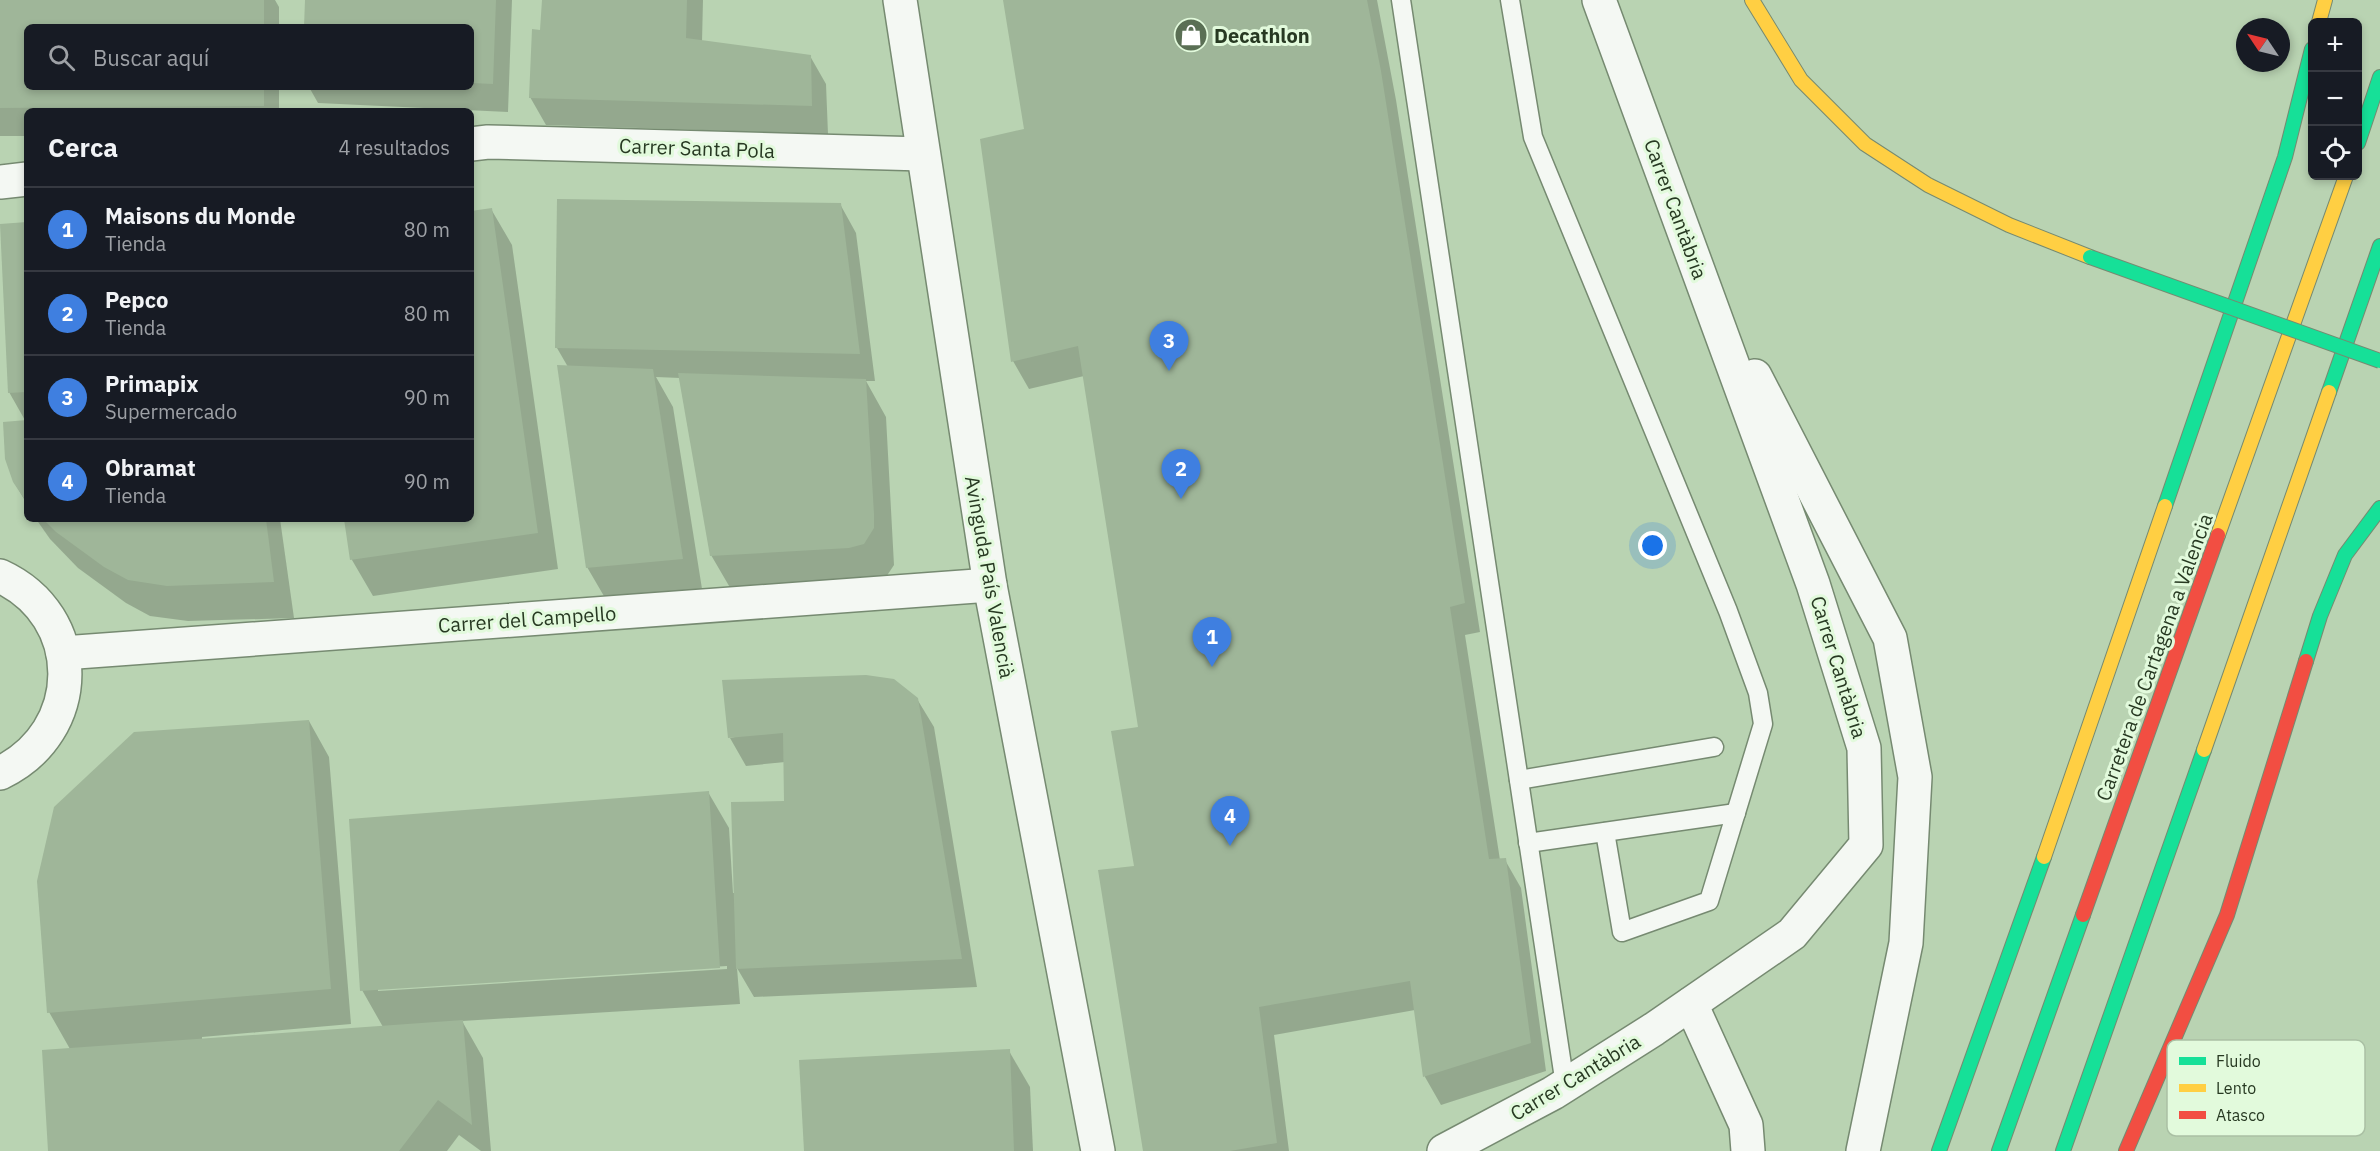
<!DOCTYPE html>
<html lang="es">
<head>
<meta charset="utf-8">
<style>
	body { margin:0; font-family:"IBM Plex Sans",sans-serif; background:#20242c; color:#f1f3f6 }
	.controls { position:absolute; right:18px; top:18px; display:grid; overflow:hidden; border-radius:9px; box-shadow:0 3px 9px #0003 }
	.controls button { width:54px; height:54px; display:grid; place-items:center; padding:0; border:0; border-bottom:2px solid #363941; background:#171b24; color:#f1f3f6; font:30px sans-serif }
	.compass { position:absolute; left:2236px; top:18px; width:54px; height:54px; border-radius:50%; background:#171b24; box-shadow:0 3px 9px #0003; rotate:305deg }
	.you { position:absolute; left:1653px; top:546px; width:21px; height:21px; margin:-15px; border:4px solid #fff; border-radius:50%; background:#1a73e8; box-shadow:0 0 0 9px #1a73e833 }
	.badge { display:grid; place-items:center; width:39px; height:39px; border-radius:50%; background:#1a73e8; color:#fff; font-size:20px; font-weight:700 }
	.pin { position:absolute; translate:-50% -50px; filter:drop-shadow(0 2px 3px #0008) }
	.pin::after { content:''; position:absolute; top:32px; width:21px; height:18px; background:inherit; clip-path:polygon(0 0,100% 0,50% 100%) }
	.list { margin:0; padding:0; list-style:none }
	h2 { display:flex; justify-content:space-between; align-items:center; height:78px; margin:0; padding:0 24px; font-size:26px }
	h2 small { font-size:20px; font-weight:400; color:#9ea1a6 }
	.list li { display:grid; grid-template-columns:39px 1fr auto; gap:18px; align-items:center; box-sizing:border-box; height:84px; padding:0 24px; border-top:2px solid #363941 }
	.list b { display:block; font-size:22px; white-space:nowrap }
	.list p { margin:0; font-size:20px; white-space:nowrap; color:#9ea1a6 }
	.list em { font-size:20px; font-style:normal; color:#9ea1a6 }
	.icon { flex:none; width:33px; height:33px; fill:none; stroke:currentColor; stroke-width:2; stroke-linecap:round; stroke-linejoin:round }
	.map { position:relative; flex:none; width:2380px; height:1151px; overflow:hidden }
	.search { position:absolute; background:#171b24; box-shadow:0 3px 9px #0003; left:24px; top:24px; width:450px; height:66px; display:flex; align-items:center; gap:15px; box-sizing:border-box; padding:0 21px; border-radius:9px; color:#9ea1a6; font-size:22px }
	.panel { position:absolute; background:#171b24; box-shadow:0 3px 9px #0003; left:24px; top:108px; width:450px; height:414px; border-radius:9px }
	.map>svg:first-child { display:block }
	.shadow { fill:#0003; fill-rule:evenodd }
	.building { fill:#9fb699 }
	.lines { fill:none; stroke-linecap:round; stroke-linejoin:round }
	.lane-casing { stroke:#768a71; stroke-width:21 }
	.street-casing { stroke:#768a71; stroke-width:36 }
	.fast-casing { stroke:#768a71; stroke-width:16 }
	.slow-casing { stroke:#768a71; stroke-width:16 }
	.jam-casing { stroke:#768a71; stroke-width:16 }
	.lane { stroke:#f4f8f3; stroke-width:18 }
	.street { stroke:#f4f8f3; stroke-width:33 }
	.fast { stroke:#16e098; stroke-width:14 }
	.slow { stroke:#ffcf43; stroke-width:14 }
	.jam { stroke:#f24e42; stroke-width:14 }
	.fast-bridge-casing { stroke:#768a71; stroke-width:16; stroke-linecap:butt }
	.fast-bridge { stroke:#16e098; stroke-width:14 }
	.labels { text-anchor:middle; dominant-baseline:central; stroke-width:6; stroke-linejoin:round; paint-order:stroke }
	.poi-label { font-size:20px; font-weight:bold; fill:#273922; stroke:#e2fadc; text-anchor:start }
	.street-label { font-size:20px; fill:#273922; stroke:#e2fadc }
	.key { fill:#e2fadc; stroke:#aac0a4; stroke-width:1.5 }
	.key-label { font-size:16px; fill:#273922 }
</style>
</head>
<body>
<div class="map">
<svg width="2380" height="1151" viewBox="0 0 2380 1151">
	<rect width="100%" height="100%" fill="#b9d3b2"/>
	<!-- shadow -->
	<g class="shadow">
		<polygon points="0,0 275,0 279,7 279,27 27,27 27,87 279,87 279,111 27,111 27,136 0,136"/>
		<polygon points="307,0 512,0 508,112 318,103 309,87 471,87 471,27 305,27"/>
		<polygon points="543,0 703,0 702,42 810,56 826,84 828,134 546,125 530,97 542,32"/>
		<polygon points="1004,0 1377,0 1396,100 1480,632 1465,635 1500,860 1505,860 1521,888 1546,1071 1441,1105 1425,1077 1415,1010 1274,1035 1289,1151 1145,1151 1136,867 1140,728 1084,376 1029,389 1013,361 1025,130"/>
		<polygon points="840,204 856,233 875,381 866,381 886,417 894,565 884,580 732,591 711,555 680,378 656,377 673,407 703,595 608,603 587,567 568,367 557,348"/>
		<polygon points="491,209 512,245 558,569 373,596 352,560 346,519 471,519 471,212"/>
		<polygon points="27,224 27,504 14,482 26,422 9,392"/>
		<polygon points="36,519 280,519 294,618 188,621 150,616 126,603 78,568 50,539"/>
		<path d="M917 699 934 727 977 987 754 997 737 968 740 1004 462 1021 483 1058 491 1151H481L459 1135 447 1151H49L70 1049 49 1012 309 721 329 757 351 1024 202 1037V1040L383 1027 362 990 708 792 729 828 733 893H736L786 803 785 762 746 766 730 738ZM727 966V969L378 991V988Z"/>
		<polygon points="1009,1051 1030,1087 1033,1151 805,1151"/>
	</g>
	<!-- building -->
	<g class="building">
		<polygon points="0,0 264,0 264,27 27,27 27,87 264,87 264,106 0,108"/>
		<polygon points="305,0 496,0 493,84 471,83 471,27 304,27"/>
		<polygon points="542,0 687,0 686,38 811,55 812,106 529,98 532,29 540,30"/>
		<polygon points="1003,0 1367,0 1381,71 1465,603 1450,607 1489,859 1506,858 1531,1043 1423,1077 1410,981 1259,1007 1277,1143 1230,1151 1143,1151 1098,870 1134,866 1111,731 1138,727 1078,346 1011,362 980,139 1024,129"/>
		<polygon points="557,199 841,203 860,354 555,348"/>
		<polygon points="492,208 538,533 350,560 344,519 471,519 471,211"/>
		<polygon points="27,222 27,392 8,393 0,224"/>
		<polygon points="557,365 653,369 683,559 586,568"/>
		<polygon points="678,373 866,379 874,514 874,528 864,544 849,548 710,556"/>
		<polygon points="27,420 27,503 13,482 5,459 3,422"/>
		<polygon points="43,519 266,519 274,582 167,586 128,580 104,567 56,532"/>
		<polygon points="866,675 894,679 918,698 962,959 736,969 731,802 784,801 783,733 728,738 722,680"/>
		<polygon points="309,720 331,989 47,1013 37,881 54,807 134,732"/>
		<polygon points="709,791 720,968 360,991 349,819"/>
		<polygon points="463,1020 472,1125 438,1100 399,1151 48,1151 42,1050"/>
		<polygon points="1010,1049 1014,1151 804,1151 799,1060"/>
	</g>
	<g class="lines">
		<!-- lane casing -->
		<g class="lane-casing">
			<g id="lane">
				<polyline points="1401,0 1565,1085"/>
				<polyline points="1510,0 1533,137 1728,611 1758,693 1763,724 1709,901 1622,932 1605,832"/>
				<polyline points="1519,780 1714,747"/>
				<polyline points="1528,843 1736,813"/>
			</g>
		</g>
		<!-- street casing -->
		<g class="street-casing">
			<g id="street">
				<polyline points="900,0 990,585 1098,1151"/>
				<polyline points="471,144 488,142 923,154"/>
				<polyline points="0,182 27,179"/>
				<polyline points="1755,376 1890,638 1915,777 1906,943 1863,1151"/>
				<path d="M0 576C87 616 86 732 0 773"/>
				<polyline points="63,653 990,585"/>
				<polyline points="1691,1004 1746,1125 1748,1151"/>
				<polyline points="1444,1151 1553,1093 1654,1029 1792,934 1866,845 1864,748 1813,584 1599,0"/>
			</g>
		</g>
		<!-- fast casing -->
		<g class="fast-casing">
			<g id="fast">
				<polyline points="2358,143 2380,77"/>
				<polyline points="2329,392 2380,246"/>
				<polyline points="2165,506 2285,157 2312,49"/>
				<polyline points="2306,661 2320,616 2345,555 2380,508"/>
				<polyline points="1939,1151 2044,857"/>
				<polyline points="1999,1151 2083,915"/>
				<polyline points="2063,1151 2204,750"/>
			</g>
		</g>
		<!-- slow casing -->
		<g class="slow-casing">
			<g id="slow">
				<polyline points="1752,0 1801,80 1865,144 1928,185 2009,225 2090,257"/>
				<polyline points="2319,22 2325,0"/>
				<polyline points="2218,535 2346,176"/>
				<polyline points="2204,750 2329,392"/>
				<polyline points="2044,857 2165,506"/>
			</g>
		</g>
		<!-- jam casing -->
		<g class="jam-casing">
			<g id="jam">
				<polyline points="2083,915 2218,535"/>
				<polyline points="2126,1151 2227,915 2306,661"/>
			</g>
		</g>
		<!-- lane -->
		<use href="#lane" class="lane"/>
		<!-- street -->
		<use href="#street" class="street"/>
		<!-- fast -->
		<use href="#fast" class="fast"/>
		<!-- slow -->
		<use href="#slow" class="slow"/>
		<!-- jam -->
		<use href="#jam" class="jam"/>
		<!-- fast-bridge casing -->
		<g class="fast-bridge-casing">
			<polyline id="fast-bridge" points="2090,257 2380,361"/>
		</g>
		<!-- fast-bridge -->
		<use href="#fast-bridge" class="fast-bridge"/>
	</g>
	<!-- icons -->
	<defs>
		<g id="shop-disc" transform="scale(1.725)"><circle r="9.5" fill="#5a6f54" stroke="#e2fadc"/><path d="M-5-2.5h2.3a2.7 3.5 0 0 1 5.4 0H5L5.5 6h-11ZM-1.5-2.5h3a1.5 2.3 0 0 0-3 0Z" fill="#fff"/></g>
	</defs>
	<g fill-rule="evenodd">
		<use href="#shop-disc" x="1191" y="35"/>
	</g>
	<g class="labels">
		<!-- poi labels -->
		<g class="poi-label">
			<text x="1214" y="35">Decathlon</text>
		</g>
		<!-- street labels -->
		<g class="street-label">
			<text transform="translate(697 148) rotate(2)">Carrer Santa Pola</text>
			<text transform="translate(1676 209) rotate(70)">Carrer Cantàbria</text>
			<text transform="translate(990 577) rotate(80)">Avinguda País Valencià</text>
			<text transform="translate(527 619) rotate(-4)">Carrer del Campello</text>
			<text transform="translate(2154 657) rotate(-70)">Carretera de Cartagena a Valencia</text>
			<text transform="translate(1839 667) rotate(73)">Carrer Cantàbria</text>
			<text transform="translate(1575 1077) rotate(-31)">Carrer Cantàbria</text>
		</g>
	</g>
	<!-- legend -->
	<rect x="2167" y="1040" width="198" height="96" rx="9" class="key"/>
	<rect x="2179" y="1057" width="27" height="8" fill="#16e098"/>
	<rect x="2179" y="1084" width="27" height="8" fill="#ffcf43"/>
	<rect x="2179" y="1111" width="27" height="8" fill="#f24e42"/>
	<g class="key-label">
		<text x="2216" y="1067">Fluido</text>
		<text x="2216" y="1094">Lento</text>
		<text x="2216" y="1121">Atasco</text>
	</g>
</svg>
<div class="controls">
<button>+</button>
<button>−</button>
<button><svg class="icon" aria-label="locate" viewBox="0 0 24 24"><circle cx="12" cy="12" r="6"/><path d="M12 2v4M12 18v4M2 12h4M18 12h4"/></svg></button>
</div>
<svg class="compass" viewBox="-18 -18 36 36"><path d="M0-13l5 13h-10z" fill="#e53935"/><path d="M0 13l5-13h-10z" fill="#9ea1a6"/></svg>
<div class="you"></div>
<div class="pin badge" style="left:1212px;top:667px;background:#3f7fe0">1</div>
<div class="pin badge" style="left:1181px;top:499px;background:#3f7fe0">2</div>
<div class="pin badge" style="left:1169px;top:371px;background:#3f7fe0">3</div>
<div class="pin badge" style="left:1230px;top:846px;background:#3f7fe0">4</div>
<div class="search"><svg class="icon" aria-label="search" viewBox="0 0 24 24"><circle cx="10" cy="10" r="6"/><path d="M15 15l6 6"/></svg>Buscar aquí</div>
<section class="panel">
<h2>Cerca<small>4 resultados</small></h2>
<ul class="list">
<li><span class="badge" style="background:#3f7fe0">1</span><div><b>Maisons du Monde</b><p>Tienda</p></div><em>80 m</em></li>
<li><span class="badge" style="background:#3f7fe0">2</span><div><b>Pepco</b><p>Tienda</p></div><em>80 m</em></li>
<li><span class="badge" style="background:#3f7fe0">3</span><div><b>Primapix</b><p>Supermercado</p></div><em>90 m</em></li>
<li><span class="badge" style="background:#3f7fe0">4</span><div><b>Obramat</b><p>Tienda</p></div><em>90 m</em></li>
</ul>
</section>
</div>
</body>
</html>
